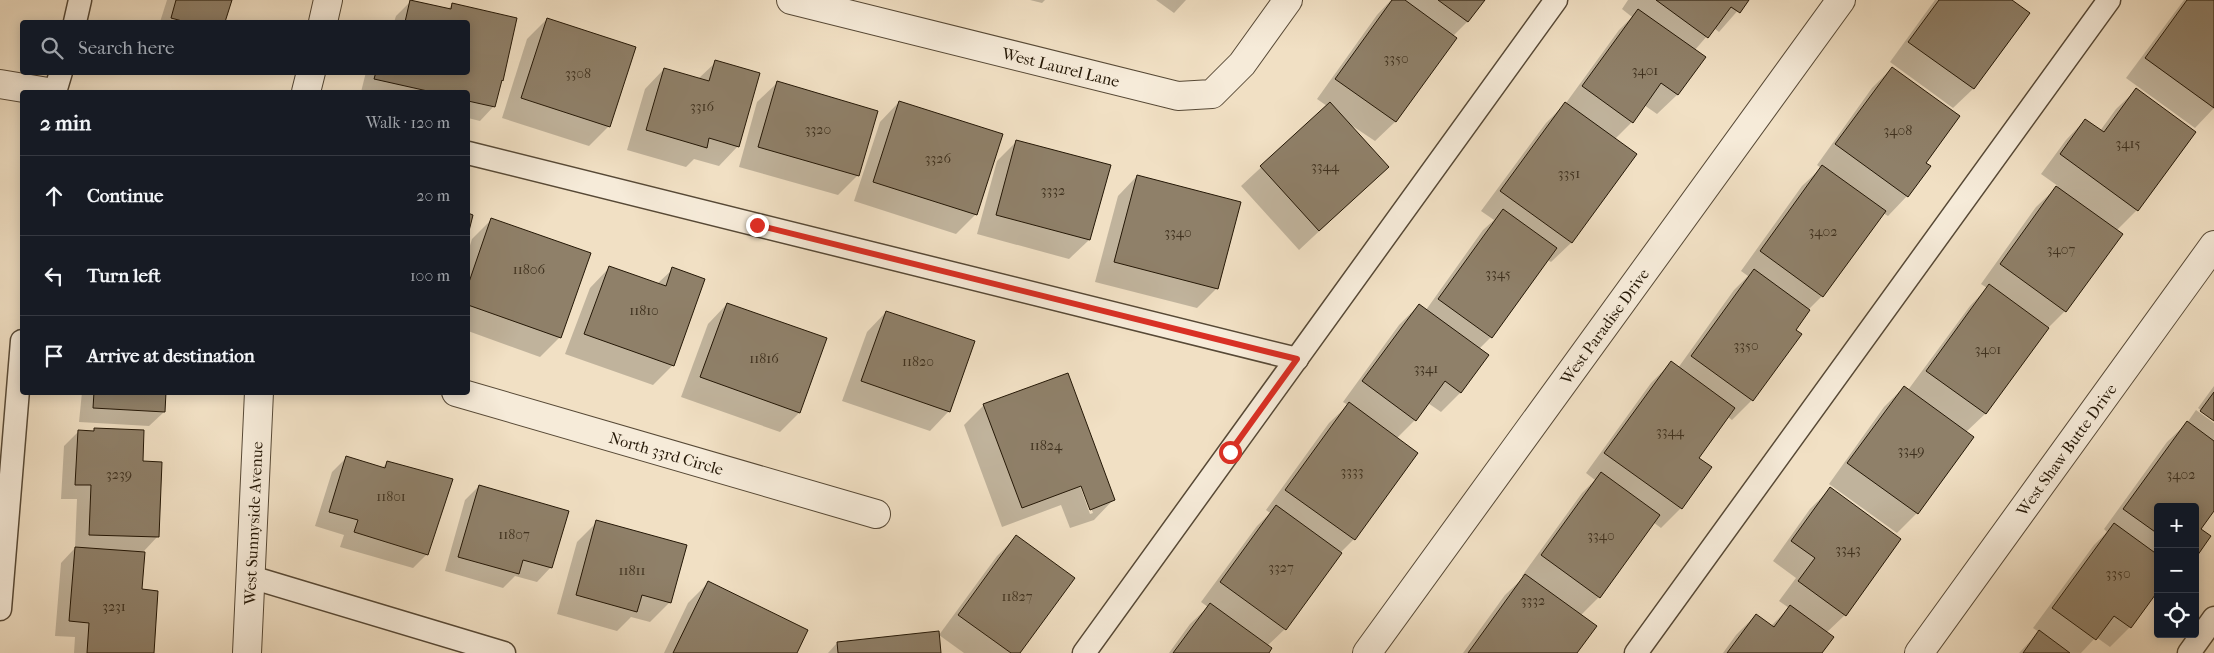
<!DOCTYPE html>
<html lang="en">
<head>
<meta charset="utf-8">
<style>
	body { margin:0; font-family:"IM FELL French Canon",serif; background:#242831; color:#f1f3f6 }
	.controls { position:absolute; right:15px; bottom:15px; display:grid; overflow:hidden; border-radius:5px; box-shadow:0 2px 12px #0003 }
	.controls button { width:45px; height:45px; display:grid; place-items:center; padding:0; border:0; border-bottom:1px solid #363941; background:#171b24; color:#f1f3f6; font:25px sans-serif }
	.stop { position:absolute; width:15px; height:15px; margin:-11px; border:4px solid #d93025; border-radius:50%; background:#fff }
	.stop.end { background:#d93025; border-color:#fff; box-shadow:0 1px 5px #0008 }
	.list { margin:0; padding:0; list-style:none }
	h2 { display:flex; justify-content:space-between; align-items:center; height:65px; margin:0; padding:0 20px; font-size:21px }
	h2 small { font-size:16px; font-weight:400; color:#9ea1a6 }
	.list li { display:grid; grid-template-columns:32px 1fr auto; gap:15px; align-items:center; box-sizing:border-box; height:80px; padding:0 20px; border-top:1px solid #363941 }
	.list b { display:block; font-size:19px; white-space:nowrap }
	.list em { font-size:16px; font-style:normal; color:#9ea1a6 }
	.icon { flex:none; width:28px; height:28px; fill:none; stroke:currentColor; stroke-width:2; stroke-linecap:round; stroke-linejoin:round }
	.map { position:relative; flex:none; width:2214px; height:653px; overflow:hidden }
	.search { position:absolute; background:#171b24; box-shadow:0 2px 12px #0003; left:20px; top:20px; width:450px; height:55px; display:flex; align-items:center; gap:12px; box-sizing:border-box; padding:0 18px; border-radius:5px; color:#9ea1a6; font-size:19px }
	.panel { position:absolute; background:#171b24; box-shadow:0 2px 12px #0003; left:20px; top:90px; width:450px; height:305px; border-radius:5px }
	.map>svg:first-child { display:block }
	.shadow { fill:#0003; fill-rule:evenodd }
	.building { fill:#8f8069; stroke:#241706 }
	.lines { fill:none; stroke-linecap:round; stroke-linejoin:round }
	.service-casing { stroke:#574936; stroke-width:25 }
	.minor-casing { stroke:#574936; stroke-width:30 }
	.service { stroke:#f6ebd9; stroke-width:22 }
	.minor { stroke:#f6ebd9; stroke-width:28 }
	.route { stroke:#d93025; stroke-width:6 }
	.labels { text-anchor:middle; dominant-baseline:central; stroke-width:5; stroke-linejoin:round; paint-order:stroke }
	.number-label { font-size:14px; fill:#3f311f }
	.street-label { font-size:16px; fill:#241706; stroke:#f6ebd9 }
</style>
</head>
<body>
<div class="map">
<svg width="2214" height="653" viewBox="0 0 2214 653">
	<rect width="100%" height="100%" fill="#f1e0c4"/>
	<filter id="stains"><feTurbulence type="fractalNoise" baseFrequency=".004" numOctaves="4"/><feColorMatrix values="0 0 0 0 .2 0 0 0 0 .09 0 0 0 0 .02 0 0 0 .5 -.17"/></filter>
	<radialGradient id="worn" r=".72"><stop offset=".6" stop-color="#630" stop-opacity="0"/><stop offset="1" stop-color="#630" stop-opacity=".3"/></radialGradient>
	<!-- shadow -->
	<g class="shadow">
		<polygon points="167,0 231,0 224,22 160,22"/>
		<polygon points="1030,0 1045,0 1042,3"/>
		<polygon points="1156,0 1186,0 1174,13"/>
		<polygon points="1391,0 1483,0 1468,21 1453,36 1455,38 1395,122 1375,141 1348,123 1388,167 1299,250 1241,186 1327,106 1317,99 1377,15"/>
		<polygon points="1628,0 1747,0 1719,32 1714,28 1694,51 1704,58 1677,95 1657,114 1644,105 1632,122 1615,139 1635,154 1571,243 1551,262 1548,260 1491,337 1479,349 1460,393 1441,412 1428,403 1415,420 1397,438 1417,453 1354,539 1339,554 1285,629 1267,646 1267,653 1169,653 1190,624 1208,607 1201,602 1257,526 1270,513 1266,510 1329,423 1348,405 1343,402 1399,325 1419,305 1426,310 1483,230 1494,220 1481,211 1546,123 1566,103 1619,30 1632,17 1622,9"/>
		<polygon points="1935,0 2010,0 2028,13 1973,89 1953,108 1890,62"/>
		<polygon points="2184,0 2214,0 2214,108 2195,128 2126,78"/>
		<polygon points="411,1 447,10 453,4 515,19 502,80 500,83 494,106 480,121 468,118 468,92 361,92 366,72 468,72 468,22 394,22 396,16"/>
		<polygon points="547,19 609,126 589,146 502,118 527,39"/>
		<polygon points="716,62 738,146 719,166 694,159 686,167 627,150 645,89 664,69 698,79"/>
		<polygon points="1892,68 1924,163 1929,166 1907,196 1888,216 1883,213 1822,296 1808,310 1794,330 1800,334 1752,400 1732,420 1728,417 1697,458 1710,468 1681,508 1661,528 1653,522 1599,597 1580,616 1576,653 1463,653 1505,595 1524,577 1522,576 1582,493 1595,480 1586,473 1651,383 1671,363 1678,368 1734,290 1748,276 1741,271 1802,186 1821,168 1817,165 1872,88"/>
		<polygon points="777,83 858,175 838,195 739,167 757,102"/>
		<polygon points="2136,90 2137,210 2116,231 2065,311 2045,331 1985,414 1966,432 1972,437 1917,513 1897,533 1829,484 1884,407 1904,387 1908,390 1970,306 1987,288 1981,284 2036,207 2058,186 2041,174 2066,140 2085,120 2100,131 2116,109"/>
		<polygon points="899,102 976,214 956,234 854,201 880,122"/>
		<polygon points="1017,141 1089,240 1069,259 977,234 997,161"/>
		<polygon points="1137,176 1217,288 1197,308 1095,282 1118,196"/>
		<polygon points="492,219 560,337 540,357 468,331 468,252 472,239"/>
		<polygon points="609,268 657,284 673,269 673,365 653,385 565,354 590,288"/>
		<polygon points="727,304 799,413 780,432 681,397 708,324"/>
		<polygon points="886,312 949,411 930,431 842,401 867,332"/>
		<polygon points="2214,386 2214,420 2198,408"/>
		<polygon points="82,392 165,392 164,412 149,426 79,422"/>
		<path d="M984 405 1113 500 1094 520 1070 528 1061 505 1002 527 964 425ZM1078 480H1080L1093 513 1090 514Z"/>
		<polygon points="2196,410 2214,423 2214,509 2199,529 2195,557 2195,507 2158,507 2158,589 2130,627 2110,647 2096,637 2081,653 2019,653 2039,632 2033,628 2094,545 2107,532 2104,529 2167,442 2187,423"/>
		<polygon points="94,430 141,462 158,536 144,551 137,551 137,553 140,590 152,653 74,653 75,637 55,636 61,563 75,548 77,499 61,499 64,446 78,432 92,432"/>
		<polygon points="346,458 381,469 387,463 427,554 413,568 340,547 344,535 315,526 332,472"/>
		<polygon points="479,486 551,567 537,582 515,576 503,588 445,571 465,500"/>
		<polygon points="1830,489 1845,615 1826,633 1821,653 1723,653 1736,635 1756,615 1771,626 1789,608 1779,601 1796,578 1773,561 1810,509"/>
		<polygon points="597,522 670,602 650,622 631,617 617,631 557,614 577,542"/>
		<polygon points="1016,537 1019,653 964,653 939,635 997,556"/>
		<polygon points="708,583 795,653 664,653 688,603"/>
		<polygon points="837,643 940,653 828,653"/>
	</g>
	<!-- building -->
	<g class="building">
		<polygon points="176,0 232,0 225,22 186,22 171,18"/>
		<polygon points="410,0 451,9 452,3 517,18 503,81 502,80 495,107 468,101 468,92 432,92 374,79 376,72 468,72 468,22 405,22"/>
		<polygon points="1392,0 1405,0 1457,38 1396,122 1335,79"/>
		<polygon points="1438,0 1485,0 1468,22"/>
		<polygon points="1656,0 1749,0 1740,13 1731,7 1708,38"/>
		<polygon points="1939,0 2012,0 2030,13 1974,89 1908,42"/>
		<polygon points="2187,0 2214,0 2214,108 2145,58"/>
		<polygon points="1638,9 1706,57 1678,95 1661,83 1633,123 1582,86"/>
		<polygon points="547,18 636,47 610,127 521,98"/>
		<polygon points="715,60 760,73 739,147 709,138 707,148 646,130 664,68 709,81"/>
		<polygon points="1892,67 1960,116 1926,163 1931,166 1908,197 1835,144"/>
		<polygon points="777,81 878,111 859,176 758,147"/>
		<polygon points="2136,88 2196,132 2138,211 2060,154 2085,119 2104,132"/>
		<polygon points="899,101 1003,134 977,215 873,182"/>
		<polygon points="1330,102 1389,167 1319,231 1260,166"/>
		<polygon points="1565,102 1637,154 1572,243 1500,191"/>
		<polygon points="1016,140 1111,165 1090,240 996,215"/>
		<polygon points="1822,165 1886,211 1823,297 1760,251"/>
		<polygon points="1137,175 1241,202 1218,289 1114,262"/>
		<polygon points="2056,186 2123,234 2066,312 2000,264"/>
		<polygon points="1503,209 1557,248 1492,338 1438,299"/>
		<polygon points="468,213 473,215 468,235"/>
		<polygon points="491,218 591,253 561,338 468,305 468,285"/>
		<polygon points="609,266 666,286 672,267 705,279 674,366 584,334"/>
		<polygon points="1754,269 1810,310 1796,330 1802,334 1753,401 1691,356"/>
		<polygon points="1989,284 2049,328 1986,414 1926,371"/>
		<polygon points="727,303 827,338 800,413 700,377"/>
		<polygon points="1419,304 1489,355 1461,393 1445,381 1416,421 1362,381"/>
		<polygon points="886,311 975,341 950,412 861,381"/>
		<polygon points="1671,361 1735,408 1699,458 1712,467 1682,509 1604,453"/>
		<polygon points="1068,373 1115,500 1090,510 1081,486 1022,508 983,404"/>
		<polygon points="1904,386 1974,437 1918,514 1847,463"/>
		<polygon points="94,392 166,392 165,412 93,408"/>
		<polygon points="2214,392 2214,421 2200,411"/>
		<polygon points="1349,402 1418,453 1355,540 1285,490"/>
		<polygon points="2187,421 2214,441 2214,511 2201,529 2211,536 2195,559 2195,507 2158,507 2158,534 2123,509"/>
		<polygon points="94,428 144,430 143,461 162,462 159,537 89,535 91,485 75,485 78,430 94,431"/>
		<polygon points="346,456 385,468 387,461 453,479 428,555 354,532 358,520 329,512"/>
		<polygon points="1601,472 1660,515 1600,598 1541,555"/>
		<polygon points="479,485 569,511 552,568 523,560 519,574 458,557"/>
		<polygon points="1830,487 1901,539 1846,616 1798,581 1815,558 1791,541"/>
		<polygon points="1276,505 1342,553 1286,630 1220,582"/>
		<polygon points="596,520 687,545 671,603 642,595 637,612 576,595"/>
		<polygon points="2114,523 2158,555 2158,591 2131,628 2114,616 2096,640 2052,608"/>
		<polygon points="1016,535 1075,578 1020,653 1011,653 958,615"/>
		<polygon points="75,547 145,552 142,589 158,591 154,653 87,653 89,623 69,621"/>
		<polygon points="1525,574 1597,626 1577,653 1468,653"/>
		<polygon points="708,581 808,630 797,653 673,653"/>
		<polygon points="1210,603 1272,648 1269,653 1173,653"/>
		<polygon points="1790,605 1834,637 1822,653 1727,653 1756,614 1774,627"/>
		<polygon points="2039,630 2070,653 2023,653"/>
		<polygon points="939,631 941,653 838,653 837,642"/>
	</g>
	<g class="lines">
		<!-- service casing -->
		<g class="service-casing">
			<g id="service">
				<polyline points="75,22 80,0"/>
				<polyline points="55,92 61,72"/>
				<polyline points="468,153 1297,359"/>
				<polyline points="251,577 504,653"/>
				<polyline points="0,609 22,341"/>
				<polyline points="1084,653 1556,0"/>
				<polyline points="1636,653 2109,0"/>
				<polyline points="2189,653 2214,618"/>
			</g>
		</g>
		<!-- minor casing -->
		<g class="minor-casing">
			<g id="minor">
				<path id="s1" d="M791 0 1178 96 1212 94 1242 64 1288 0"/>
				<polyline points="323,22 328,0"/>
				<polyline points="0,84 48,92"/>
				<polyline points="306,92 311,72"/>
				<path id="s2" d="M456 392 876 514"/>
				<path id="s3" d="M247 653 259 392"/>
				<path id="s4" d="M1367 653 1841 0"/>
				<path id="s5" d="M1919 653 2214 245"/>
			</g>
		</g>
		<!-- service -->
		<use href="#service" class="service"/>
		<!-- minor -->
		<use href="#minor" class="minor"/>
	</g>
	<g class="lines">
		<!-- route -->
		<polyline class="route" points="757,225 1297,359 1230,452"/>
	</g>
	<g class="labels">
		<!-- number labels -->
		<g class="number-label">
			<text x="1396" y="58">3350</text>
			<text x="1645" y="70">3401</text>
			<text x="578" y="73">3308</text>
			<text x="702" y="106">3316</text>
			<text x="818" y="129">3320</text>
			<text x="1898" y="130">3408</text>
			<text x="2128" y="143">3415</text>
			<text x="938" y="158">3326</text>
			<text x="1325" y="166">3344</text>
			<text x="1569" y="173">3351</text>
			<text x="1053" y="190">3332</text>
			<text x="1823" y="231">3402</text>
			<text x="1178" y="232">3340</text>
			<text x="2061" y="249">3407</text>
			<text x="529" y="269">11806</text>
			<text x="1498" y="273">3345</text>
			<text x="644" y="310">11810</text>
			<text x="1746" y="345">3350</text>
			<text x="1988" y="349">3401</text>
			<text x="764" y="358">11816</text>
			<text x="918" y="361">11820</text>
			<text x="1426" y="368">3341</text>
			<text x="1670" y="431">3344</text>
			<text x="1046" y="445">11824</text>
			<text x="1911" y="450">3349</text>
			<text x="1352" y="471">3333</text>
			<text x="119" y="474">3239</text>
			<text x="2181" y="474">3402</text>
			<text x="391" y="496">11801</text>
			<text x="514" y="534">11807</text>
			<text x="1601" y="535">3340</text>
			<text x="1848" y="549">3343</text>
			<text x="1281" y="567">3327</text>
			<text x="632" y="570">11811</text>
			<text x="2118" y="573">3350</text>
			<text x="1017" y="596">11827</text>
			<text x="1533" y="600">3332</text>
			<text x="114" y="606">3231</text>
		</g>
		<!-- street labels -->
		<g class="street-label">
			<text stroke="none"><textPath href="#s1" startOffset="278">West Laurel Lane</textPath></text>
			<text stroke="none"><textPath href="#s4" startOffset="404">West Paradise Drive</textPath></text>
			<text stroke="none"><textPath href="#s5" startOffset="251">West Shaw Butte Drive</textPath></text>
			<text stroke="none"><textPath href="#s2" startOffset="219">North 33rd Circle</textPath></text>
			<text stroke="none"><textPath href="#s3" startOffset="130">West Sunnyside Avenue</textPath></text>
		</g>
	</g>
	<rect width="100%" height="100%" filter="url(#stains)"/>
	<rect width="100%" height="100%" fill="url(#worn)"/>
</svg>
<div class="controls">
<button>+</button>
<button>−</button>
<button><svg class="icon" aria-label="locate" viewBox="0 0 24 24"><circle cx="12" cy="12" r="6"/><path d="M12 2v4M12 18v4M2 12h4M18 12h4"/></svg></button>
</div>
<div class="stop" style="left:1230px;top:452px"></div>
<div class="stop end" style="left:757px;top:225px"></div>
<div class="search"><svg class="icon" aria-label="search" viewBox="0 0 24 24"><circle cx="10" cy="10" r="6"/><path d="M15 15l6 6"/></svg>Search here</div>
<section class="panel">
<h2>2 min<small>Walk · 120 m</small></h2>
<ul class="list">
<li><svg class="icon" aria-label="ahead" viewBox="0 0 24 24"><path d="M12 20V5M6 11l6-6 6 6"/></svg><div><b>Continue</b></div><em>20 m</em></li>
<li><svg class="icon" aria-label="left" viewBox="0 0 24 24"><path d="M17 20v-9H6M10 6l-5 5 5 5"/></svg><div><b>Turn left</b></div><em>100 m</em></li>
<li><svg class="icon" aria-label="arrive" viewBox="0 0 24 24"><path d="M6 21V4h12l-3 4 3 4H6"/></svg><div><b>Arrive at destination</b></div></li>
</ul>
</section>
</div>
</body>
</html>
